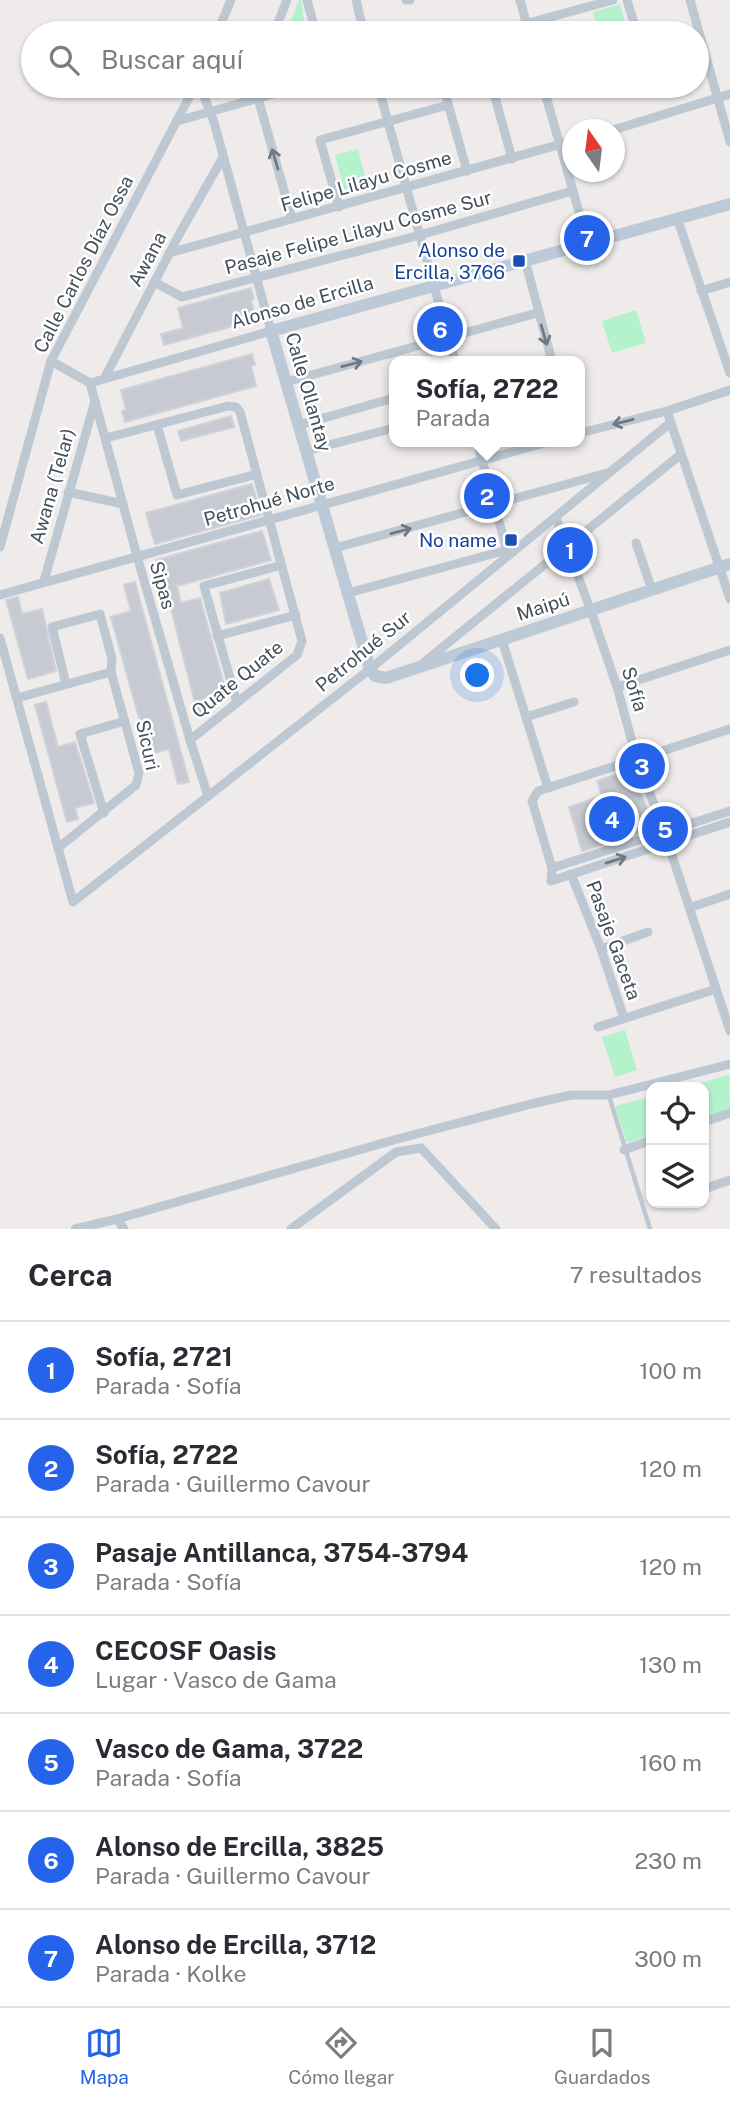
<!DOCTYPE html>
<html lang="es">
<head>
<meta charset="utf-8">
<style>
	body { margin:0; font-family:"Public Sans",sans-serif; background:#f2f2f3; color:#2b2b33 }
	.controls { position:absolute; right:21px; bottom:21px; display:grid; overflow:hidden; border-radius:14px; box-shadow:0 2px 5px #0004 }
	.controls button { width:63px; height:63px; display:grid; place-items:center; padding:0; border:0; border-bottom:2px solid #e1e1e2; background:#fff; color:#2b2b33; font:35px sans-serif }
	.compass { position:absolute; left:562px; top:119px; width:63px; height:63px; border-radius:50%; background:#fff; box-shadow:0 2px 5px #0004; rotate:346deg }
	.you { position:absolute; left:478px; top:676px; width:24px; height:24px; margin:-18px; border:5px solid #fff; border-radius:50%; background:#1a73e8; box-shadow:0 0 0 10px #1a73e833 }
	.badge { display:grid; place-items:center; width:46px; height:46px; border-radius:50%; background:#2563eb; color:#fff; font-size:23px; font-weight:700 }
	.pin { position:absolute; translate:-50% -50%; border:4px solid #fff; box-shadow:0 2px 7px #0006 }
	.popup { position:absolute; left:389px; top:356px; width:196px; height:91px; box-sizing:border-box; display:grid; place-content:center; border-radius:14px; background:#fff; filter:drop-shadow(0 2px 5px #0005); font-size:23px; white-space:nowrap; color:#7c7c81 }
	.popup b { font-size:26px; color:#2b2b33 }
	.popup::after { content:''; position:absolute; left:50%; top:100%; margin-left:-14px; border:14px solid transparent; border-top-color:#fff }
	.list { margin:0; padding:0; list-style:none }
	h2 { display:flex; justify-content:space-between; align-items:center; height:91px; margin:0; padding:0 28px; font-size:30px }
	h2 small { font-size:23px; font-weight:400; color:#7c7c81 }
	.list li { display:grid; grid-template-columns:46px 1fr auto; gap:21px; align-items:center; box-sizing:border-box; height:98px; padding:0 28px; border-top:2px solid #e1e1e2 }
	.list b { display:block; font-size:26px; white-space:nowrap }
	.list p { margin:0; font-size:23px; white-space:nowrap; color:#7c7c81 }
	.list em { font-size:23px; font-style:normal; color:#7c7c81 }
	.icon { flex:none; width:38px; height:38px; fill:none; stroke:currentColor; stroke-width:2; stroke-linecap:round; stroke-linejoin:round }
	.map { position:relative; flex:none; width:730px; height:1229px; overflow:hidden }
	.search { position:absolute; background:#fff; box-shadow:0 2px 5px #0004; left:21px; right:21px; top:21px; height:77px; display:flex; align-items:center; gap:18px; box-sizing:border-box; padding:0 24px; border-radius:38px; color:#7c7c81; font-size:26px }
	.sheet { height:777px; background:#fff }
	nav { display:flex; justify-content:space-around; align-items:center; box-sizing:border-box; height:98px; border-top:2px solid #e1e1e2; background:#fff; font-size:19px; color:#7c7c81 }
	nav a { display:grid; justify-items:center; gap:4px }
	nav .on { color:#2563eb }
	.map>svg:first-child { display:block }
	.green { fill:#b4f2cc }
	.building { fill:#c7cad2; stroke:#cfd2d8; stroke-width:2 }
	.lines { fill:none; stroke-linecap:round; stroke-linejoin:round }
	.lane { stroke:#bdc8d3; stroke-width:4.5 }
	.street { stroke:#bdc8d3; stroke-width:9 }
	.secondary { stroke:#bcc9d7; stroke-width:12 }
	.oneway { stroke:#6e7985 }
	.transit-dot { fill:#1a4fb4; stroke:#fff; stroke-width:2.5 }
	.labels { text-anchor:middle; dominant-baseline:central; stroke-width:5; stroke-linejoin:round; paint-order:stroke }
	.street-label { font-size:19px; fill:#434f5b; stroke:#fff }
	.transit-label { font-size:19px; fill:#164399; stroke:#fff; text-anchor:end }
</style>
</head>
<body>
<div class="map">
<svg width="730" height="1229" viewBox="0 0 730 1229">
	<rect width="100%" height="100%" fill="#efebeb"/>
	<!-- green -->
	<g class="green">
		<polygon points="299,0 301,0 306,33 286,33"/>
		<polygon points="620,4 628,33 599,33 593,12"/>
		<polygon points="358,149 367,184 344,190 335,155"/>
		<polygon points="636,310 646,343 612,353 602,321"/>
		<polygon points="625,1030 637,1070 615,1077 602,1037"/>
		<polygon points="729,1075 730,1109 704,1118 704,1087 685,1087"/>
		<polygon points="651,1097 651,1135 627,1143 615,1106"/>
	</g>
	<!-- building -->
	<g class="building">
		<polygon points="251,288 254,299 251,300 256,320 164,345 161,334 183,328 178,308"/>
		<polygon points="252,354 255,365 251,366 256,386 125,422 122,411 126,410 121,390"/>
		<polygon points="231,416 234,427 181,441 178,431"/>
		<polygon points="252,484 261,515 155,544 146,513"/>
		<polygon points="262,531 271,560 177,586 181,603 200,598 227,696 207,701 210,712 198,715 166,589 164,589 156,560"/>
		<polygon points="269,579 279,610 226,624 220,593"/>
		<polygon points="135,582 189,782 178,784 169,749 149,754 111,617 131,611 124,585"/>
		<polygon points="18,597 22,614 42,609 56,671 28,679 6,600"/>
		<polygon points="46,702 58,747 75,742 94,803 75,808 78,819 67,822 35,705"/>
		<polygon points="632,769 654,828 582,851 569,807 602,796 597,781"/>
	</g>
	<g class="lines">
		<!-- lane -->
		<polyline class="lane" points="609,1096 650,1229"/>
		<!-- street -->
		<g class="street">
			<polyline points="307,0 316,33"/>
			<polyline points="356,0 364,33"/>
			<polyline points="406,0 410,0"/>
			<polyline points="520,0 529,33"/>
			<polyline points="627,0 637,33"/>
			<polyline points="690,0 730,142"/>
			<polyline points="217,33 231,0"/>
			<polyline points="274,33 287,0"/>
			<polyline points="492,33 613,0"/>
			<polyline points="378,86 455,361"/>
			<polyline points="443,86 467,171"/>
			<polyline points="492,86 512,159"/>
			<polyline points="543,86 588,243"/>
			<polyline points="258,98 292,219"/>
			<polyline points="248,100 254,86"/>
			<polyline points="177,121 302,86"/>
			<polyline points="613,130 730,94"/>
			<polyline points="339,207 320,140 448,105"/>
			<polyline points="677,218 730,373"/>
			<polyline points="169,253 572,141"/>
			<polyline points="525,260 552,361"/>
			<polyline points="154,282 182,297 420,235 572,191"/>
			<polyline points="701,291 730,282"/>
			<polyline points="51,361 90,383 271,331 214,122 200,86"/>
			<polyline points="104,379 180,233 223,157"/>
			<polyline points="286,382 537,313"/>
			<polyline points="90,383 137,556 190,740 208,796"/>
			<polyline points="667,411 730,599"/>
			<polyline points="157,425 177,495 257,474"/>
			<polyline points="299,425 394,398"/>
			<polyline points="580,433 667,411 730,390"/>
			<polyline points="106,438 228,406 236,407 240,412 302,641 297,655 190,740"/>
			<polyline points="477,442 508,554"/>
			<polyline points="306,451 394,428"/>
			<polyline points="68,492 123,504"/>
			<polyline points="556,518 591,611 617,687 637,760 662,825 730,1031"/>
			<polyline points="636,543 652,590"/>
			<polyline points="0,547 51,361 195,86"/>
			<polyline points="335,548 607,473"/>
			<polyline points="44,581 95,401"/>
			<polyline points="348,593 507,550"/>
			<polyline points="0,595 548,442"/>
			<polyline points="217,636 296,615"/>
			<polyline points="0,638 73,902 370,669 670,423"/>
			<polyline points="502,640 548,788"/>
			<polyline points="423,663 680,455"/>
			<polyline points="617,687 730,650"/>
			<polyline points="17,698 111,672"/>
			<polyline points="237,703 204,586 282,565"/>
			<polyline points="526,717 574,702"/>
			<polyline points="730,729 538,791 532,801 552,868 551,881 730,822"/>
			<polyline points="104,813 80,734 125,721"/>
			<polyline points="58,848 136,785 139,773 111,672 112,659 100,614 52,627 66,684"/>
			<polyline points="552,868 730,811"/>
			<polyline points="571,874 601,949 624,1018"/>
			<polyline points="689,908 730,894"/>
			<polyline points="601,949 648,932"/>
			<polyline points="598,1027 716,989"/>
			<polyline points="704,1122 730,1113"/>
			<polyline points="624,1150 651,1140"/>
			<polyline points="704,1189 730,1180"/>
			<polyline points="117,1219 124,1229"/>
			<polyline points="75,1229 117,1219 401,1138 531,1104 571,1095 609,1095 730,1064"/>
			<polyline points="291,1229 396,1152 421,1148 496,1229"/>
		</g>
		<!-- secondary -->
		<polyline class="secondary" points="730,204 271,331 370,669 375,676 386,678 730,564"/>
	</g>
	<!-- one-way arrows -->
	<defs><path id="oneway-shaft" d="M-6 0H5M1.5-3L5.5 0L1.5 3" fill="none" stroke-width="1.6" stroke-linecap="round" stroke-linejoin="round" transform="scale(1.75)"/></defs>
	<g class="oneway">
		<use href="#oneway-shaft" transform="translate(275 159) rotate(-106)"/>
		<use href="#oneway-shaft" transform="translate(544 335) rotate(74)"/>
		<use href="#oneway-shaft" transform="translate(352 364) rotate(-15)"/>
		<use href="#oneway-shaft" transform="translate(623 422) rotate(166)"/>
		<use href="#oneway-shaft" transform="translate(401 531) rotate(-15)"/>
		<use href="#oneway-shaft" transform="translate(616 860) rotate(-17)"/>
	</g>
	<!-- markers -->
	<g class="transit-dot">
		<rect x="512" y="254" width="14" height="14" rx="3.5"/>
		<rect x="504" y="533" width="14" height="14" rx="3.5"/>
	</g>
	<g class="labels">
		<!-- street labels -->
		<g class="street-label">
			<text transform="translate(366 181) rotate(-16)">Felipe Lilayu Cosme</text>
			<text transform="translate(358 232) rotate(-15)">Pasaje Felipe Lilayu Cosme Sur</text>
			<text transform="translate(147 259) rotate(-62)">Awana</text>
			<text transform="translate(83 264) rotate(-63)">Calle Carlos Díaz Ossa</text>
			<text transform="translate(302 302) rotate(-16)">Alonso de Ercilla</text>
			<text transform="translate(309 392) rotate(74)">Calle Ollantay</text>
			<text transform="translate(52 486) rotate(-74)">Awana (Telar)</text>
			<text transform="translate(269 501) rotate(-16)">Petrohué Norte</text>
			<text transform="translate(163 585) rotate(74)">Sipas</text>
			<text transform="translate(543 606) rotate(-18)">Maipú</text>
			<text transform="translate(363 651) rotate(-39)">Petrohué Sur</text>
			<text transform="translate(237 679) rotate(-39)">Quate Quate</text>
			<text transform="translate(635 689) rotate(73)">Sofía</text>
			<text transform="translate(148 745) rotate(78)">Sicuri</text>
			<text transform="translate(614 940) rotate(70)">Pasaje Gaceta</text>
		</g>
		<!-- transit labels -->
		<g class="transit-label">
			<text x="505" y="250">Alonso de<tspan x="505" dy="22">Ercilla, 3766</tspan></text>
			<text x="497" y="540">No name</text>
		</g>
	</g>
</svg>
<div class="controls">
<button><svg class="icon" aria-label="locate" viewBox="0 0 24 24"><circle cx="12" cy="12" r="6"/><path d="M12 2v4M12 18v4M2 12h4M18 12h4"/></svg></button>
<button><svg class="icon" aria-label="layers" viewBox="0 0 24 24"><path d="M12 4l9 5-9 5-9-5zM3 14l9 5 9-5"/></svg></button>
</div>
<svg class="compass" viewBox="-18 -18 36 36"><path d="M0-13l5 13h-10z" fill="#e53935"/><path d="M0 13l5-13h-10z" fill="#7c7c81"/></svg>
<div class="you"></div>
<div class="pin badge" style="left:570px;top:550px">1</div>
<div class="pin badge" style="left:487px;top:496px">2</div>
<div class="popup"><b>Sofía, 2722</b>Parada</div>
<div class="pin badge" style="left:642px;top:766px">3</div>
<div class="pin badge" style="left:612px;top:819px">4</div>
<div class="pin badge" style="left:665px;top:829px">5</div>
<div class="pin badge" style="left:440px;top:329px">6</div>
<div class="pin badge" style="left:587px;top:238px">7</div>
<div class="search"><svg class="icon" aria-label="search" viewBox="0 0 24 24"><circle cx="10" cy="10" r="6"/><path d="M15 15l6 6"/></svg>Buscar aquí</div>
</div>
<section class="sheet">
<h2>Cerca<small>7 resultados</small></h2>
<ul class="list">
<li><span class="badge">1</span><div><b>Sofía, 2721</b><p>Parada · Sofía</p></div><em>100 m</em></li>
<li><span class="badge">2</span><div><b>Sofía, 2722</b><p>Parada · Guillermo Cavour</p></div><em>120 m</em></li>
<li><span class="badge">3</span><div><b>Pasaje Antillanca, 3754-3794</b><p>Parada · Sofía</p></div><em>120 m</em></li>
<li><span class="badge">4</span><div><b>CECOSF Oasis</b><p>Lugar · Vasco de Gama</p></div><em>130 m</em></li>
<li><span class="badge">5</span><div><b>Vasco de Gama, 3722</b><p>Parada · Sofía</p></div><em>160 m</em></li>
<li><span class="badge">6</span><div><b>Alonso de Ercilla, 3825</b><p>Parada · Guillermo Cavour</p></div><em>230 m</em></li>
<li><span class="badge">7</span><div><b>Alonso de Ercilla, 3712</b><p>Parada · Kolke</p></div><em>300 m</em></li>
</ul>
</section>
<nav>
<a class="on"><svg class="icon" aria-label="map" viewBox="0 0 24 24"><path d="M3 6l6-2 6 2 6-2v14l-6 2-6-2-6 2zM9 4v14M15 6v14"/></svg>Mapa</a>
<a><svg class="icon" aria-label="directions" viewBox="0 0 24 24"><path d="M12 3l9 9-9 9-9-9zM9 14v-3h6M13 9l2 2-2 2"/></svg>Cómo llegar</a>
<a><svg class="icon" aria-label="saved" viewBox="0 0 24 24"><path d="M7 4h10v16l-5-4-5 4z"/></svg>Guardados</a>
</nav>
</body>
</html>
